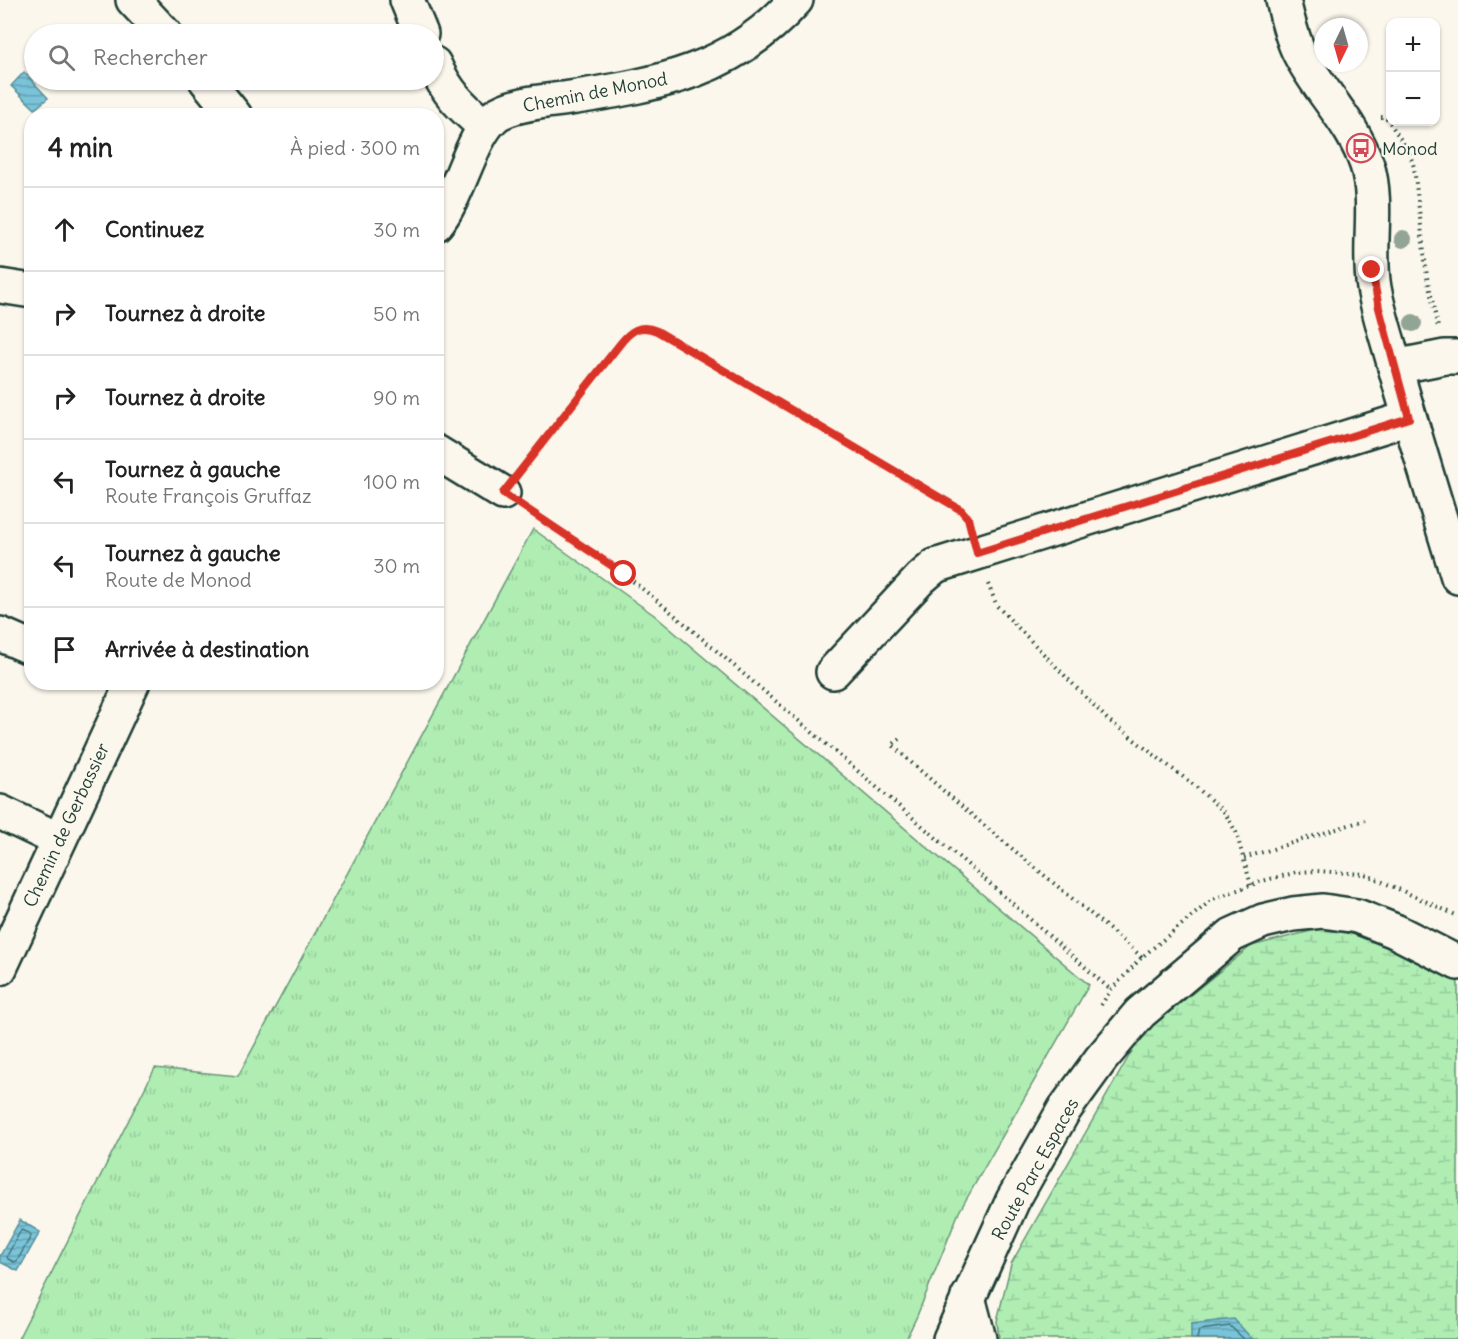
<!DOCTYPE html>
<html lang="fr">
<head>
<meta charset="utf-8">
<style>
	body { margin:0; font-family:Delius,sans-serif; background:#f6f6f6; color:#222 }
	.controls { position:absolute; right:18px; top:18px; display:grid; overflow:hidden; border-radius:12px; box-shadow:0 2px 4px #0004 }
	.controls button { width:54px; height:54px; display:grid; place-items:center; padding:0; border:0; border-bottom:2px solid #e0e0e0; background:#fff; color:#222; font:30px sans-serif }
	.compass { position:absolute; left:1314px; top:18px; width:54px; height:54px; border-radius:50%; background:#fff; box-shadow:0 2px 4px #0004; rotate:185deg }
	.stop { position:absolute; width:18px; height:18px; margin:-14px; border:4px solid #d93025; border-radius:50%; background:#fff }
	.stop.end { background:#d93025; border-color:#fff; box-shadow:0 2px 6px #0008 }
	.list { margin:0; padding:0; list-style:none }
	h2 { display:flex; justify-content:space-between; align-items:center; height:78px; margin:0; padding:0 24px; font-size:26px }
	h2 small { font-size:20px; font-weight:400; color:#767676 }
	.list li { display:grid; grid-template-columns:39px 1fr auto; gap:18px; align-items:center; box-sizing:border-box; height:84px; padding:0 24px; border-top:2px solid #e0e0e0 }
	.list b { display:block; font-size:22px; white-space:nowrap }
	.list p { margin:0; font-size:20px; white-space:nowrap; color:#767676 }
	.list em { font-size:20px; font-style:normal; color:#767676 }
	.icon { flex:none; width:33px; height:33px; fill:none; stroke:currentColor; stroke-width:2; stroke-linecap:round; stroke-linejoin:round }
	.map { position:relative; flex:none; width:1458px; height:1339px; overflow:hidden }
	.search { position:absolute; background:#fff; box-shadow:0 2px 4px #0004; left:24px; top:24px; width:420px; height:66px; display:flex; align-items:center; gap:15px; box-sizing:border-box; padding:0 21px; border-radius:33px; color:#767676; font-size:22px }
	.panel { position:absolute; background:#fff; box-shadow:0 2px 4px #0004; left:24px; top:108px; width:420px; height:582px; border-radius:24px }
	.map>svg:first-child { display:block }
	.grass { fill:url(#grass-tufts); stroke:#679574; stroke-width:1.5 }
	.wetland { fill:url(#wetland-marsh); stroke:#679574; stroke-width:1.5 }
	.water { fill:url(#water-rules); stroke:#568e98; stroke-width:1.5 }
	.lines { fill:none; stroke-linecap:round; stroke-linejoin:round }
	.shore { stroke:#437376; stroke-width:1.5 }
	.minor-casing { stroke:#1f3d34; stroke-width:38 }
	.path { stroke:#1f3d34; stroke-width:4; stroke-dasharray:1.5 4.5; stroke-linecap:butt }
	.minor { stroke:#fbf7ec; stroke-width:33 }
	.tree { fill:#92a495 }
	.route { stroke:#d93025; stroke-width:8 }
	.labels { text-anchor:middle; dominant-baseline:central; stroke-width:4.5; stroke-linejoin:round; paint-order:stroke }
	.street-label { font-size:18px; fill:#1f3d34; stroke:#fbf7ec }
	.poi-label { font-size:18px; fill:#1f3d34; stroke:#fbf7ec; text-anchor:start }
</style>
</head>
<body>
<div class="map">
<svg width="1458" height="1339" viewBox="0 0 1458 1339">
	<defs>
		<pattern id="grass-tufts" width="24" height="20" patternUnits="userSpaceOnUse" patternTransform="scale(1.5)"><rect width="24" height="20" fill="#afedb3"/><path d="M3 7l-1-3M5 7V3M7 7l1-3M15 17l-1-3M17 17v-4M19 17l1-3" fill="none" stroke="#96cc9b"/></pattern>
		<pattern id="wetland-marsh" width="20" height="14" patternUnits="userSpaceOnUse" patternTransform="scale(1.5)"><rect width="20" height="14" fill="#afedb3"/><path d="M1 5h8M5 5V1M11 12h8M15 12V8" fill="none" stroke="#96cc9b"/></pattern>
		<pattern id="water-rules" width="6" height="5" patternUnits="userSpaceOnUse" patternTransform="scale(1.5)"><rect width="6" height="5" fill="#7ac4da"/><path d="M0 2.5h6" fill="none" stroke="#63a0b2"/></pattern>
	</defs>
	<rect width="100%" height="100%" fill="#fbf7ec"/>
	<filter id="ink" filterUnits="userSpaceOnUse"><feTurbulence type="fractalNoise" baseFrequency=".0167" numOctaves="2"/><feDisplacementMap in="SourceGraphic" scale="12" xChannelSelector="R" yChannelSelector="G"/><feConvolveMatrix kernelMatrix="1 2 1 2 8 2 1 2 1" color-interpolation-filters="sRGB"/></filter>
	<g filter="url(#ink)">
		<!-- grass -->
		<polygon class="grass" points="533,529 654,615 1089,985 959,1212 917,1316 906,1339 18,1339 155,1068 238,1076"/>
		<!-- wetland -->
		<polygon class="wetland" points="1323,928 1387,941 1458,982 1458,1339 999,1339 997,1321 1011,1264 1141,1035 1251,946"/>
		<!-- water -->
		<g class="water">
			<polygon points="24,72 48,98 35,109 11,86"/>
			<polygon points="20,1220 40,1232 18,1271 0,1262 0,1256"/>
			<polygon points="1234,1319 1252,1339 1191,1339 1191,1324"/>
		</g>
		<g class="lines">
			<!-- shore -->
			<g class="shore">
				<polygon points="21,1230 29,1233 31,1236 17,1261 14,1262 8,1259 7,1256"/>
				<polyline points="1197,1339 1199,1330 1230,1326 1244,1339"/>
			</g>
			<!-- minor casing -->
			<g class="minor-casing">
				<g id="minor">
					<polyline points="133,0 165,34"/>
					<polyline points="407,0 421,34"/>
					<path d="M1283 0C1287 17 1291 36 1299 52 1319 92 1353 122 1367 165 1379 203 1367 249 1374 288 1379 315 1388 341 1395 367 1415 438 1437 508 1458 577"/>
					<path d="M434 64C447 93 461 106 485 127"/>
					<polyline points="206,80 235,116"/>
					<path d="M436 224C460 195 470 137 495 116 512 103 550 101 570 98 661 84 732 71 796 0"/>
					<polyline points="0,286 32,291"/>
					<polyline points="1395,367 1445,357 1458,357"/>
					<polyline points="436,452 503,493"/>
					<polyline points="0,634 32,648"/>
					<polyline points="833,672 921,578 935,566 1409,418"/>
					<polyline points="0,812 59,840"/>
					<polyline points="0,968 133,682"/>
					<polyline points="968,1297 979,1339"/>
					<polyline points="950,1339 1013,1200 1064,1110 1101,1059 1140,1013 1232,935 1263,921 1293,914 1323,911 1357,916 1395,931 1458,963"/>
				</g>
			</g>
			<!-- path -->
			<g class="path">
				<polyline points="1381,117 1386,117 1409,152 1414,167 1427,277 1438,327"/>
				<path d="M521 469 627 335C637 326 646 326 657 331L954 505 965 513 969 522"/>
				<polyline points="529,510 624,574 665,607 981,876 1111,990"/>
				<polyline points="988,584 997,606 1107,719 1195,786 1225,813 1236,832 1251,885"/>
				<path d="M900 739 892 745C973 819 1059 886 1142 957"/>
				<polyline points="1244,858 1365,820"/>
				<polyline points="1101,1005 1111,990 1142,957 1213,899 1262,881 1298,872 1317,871 1365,874 1458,916"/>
			</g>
			<!-- minor -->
			<use href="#minor" class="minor"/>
		</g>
		<!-- trees -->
		<g class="tree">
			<circle cx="1403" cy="239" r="9"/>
			<circle cx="1413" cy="323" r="9"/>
		</g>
	</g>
	<g class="lines" filter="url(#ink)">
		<!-- route -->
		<path class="route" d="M624 574 503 493 620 344C631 330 640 324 657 331L961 510 968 518 977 553 1409 418 1379 308 1372 270"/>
	</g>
	<!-- icons -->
	<defs>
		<g id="bus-ring" transform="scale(1.5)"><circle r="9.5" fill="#fbf7ec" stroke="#d1495b" stroke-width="1.5"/><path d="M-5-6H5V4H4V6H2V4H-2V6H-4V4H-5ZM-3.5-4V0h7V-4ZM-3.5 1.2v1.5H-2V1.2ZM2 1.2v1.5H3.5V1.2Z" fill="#d1495b"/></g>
	</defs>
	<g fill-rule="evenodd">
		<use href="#bus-ring" x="1361" y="148"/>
	</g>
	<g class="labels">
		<!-- street labels -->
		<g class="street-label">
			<text transform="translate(595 92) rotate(-11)">Chemin de Monod</text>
			<text transform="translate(66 825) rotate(-65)">Chemin de Gerbassier</text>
			<text transform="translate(1035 1169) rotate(-61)">Route Parc Espaces</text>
		</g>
		<!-- poi labels -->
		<g class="poi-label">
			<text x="1382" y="148">Monod</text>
		</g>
	</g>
</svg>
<div class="controls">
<button>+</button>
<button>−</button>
</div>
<svg class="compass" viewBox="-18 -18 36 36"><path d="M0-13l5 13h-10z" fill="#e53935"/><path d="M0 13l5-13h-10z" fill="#767676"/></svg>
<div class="stop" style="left:624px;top:574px"></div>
<div class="stop end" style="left:1372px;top:270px"></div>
<div class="search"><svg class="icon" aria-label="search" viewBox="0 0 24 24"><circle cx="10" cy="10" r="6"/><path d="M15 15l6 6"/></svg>Rechercher</div>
<section class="panel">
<h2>4 min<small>À pied · 300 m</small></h2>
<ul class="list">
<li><svg class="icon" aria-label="ahead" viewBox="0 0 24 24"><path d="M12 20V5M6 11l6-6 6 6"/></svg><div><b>Continuez</b></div><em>30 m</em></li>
<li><svg class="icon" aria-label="right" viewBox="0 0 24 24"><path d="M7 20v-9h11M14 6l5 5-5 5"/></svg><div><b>Tournez à droite</b></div><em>50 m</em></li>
<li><svg class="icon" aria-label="right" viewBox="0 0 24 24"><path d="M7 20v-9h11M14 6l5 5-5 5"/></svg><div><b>Tournez à droite</b></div><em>90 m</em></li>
<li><svg class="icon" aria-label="left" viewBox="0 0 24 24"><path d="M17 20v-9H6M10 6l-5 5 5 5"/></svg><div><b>Tournez à gauche</b><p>Route François Gruffaz</p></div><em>100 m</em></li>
<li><svg class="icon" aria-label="left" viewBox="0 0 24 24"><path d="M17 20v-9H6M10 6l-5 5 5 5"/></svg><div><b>Tournez à gauche</b><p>Route de Monod</p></div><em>30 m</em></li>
<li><svg class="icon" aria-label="arrive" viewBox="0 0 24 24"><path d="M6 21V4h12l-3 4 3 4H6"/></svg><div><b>Arrivée à destination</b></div></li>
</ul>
</section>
</div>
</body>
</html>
